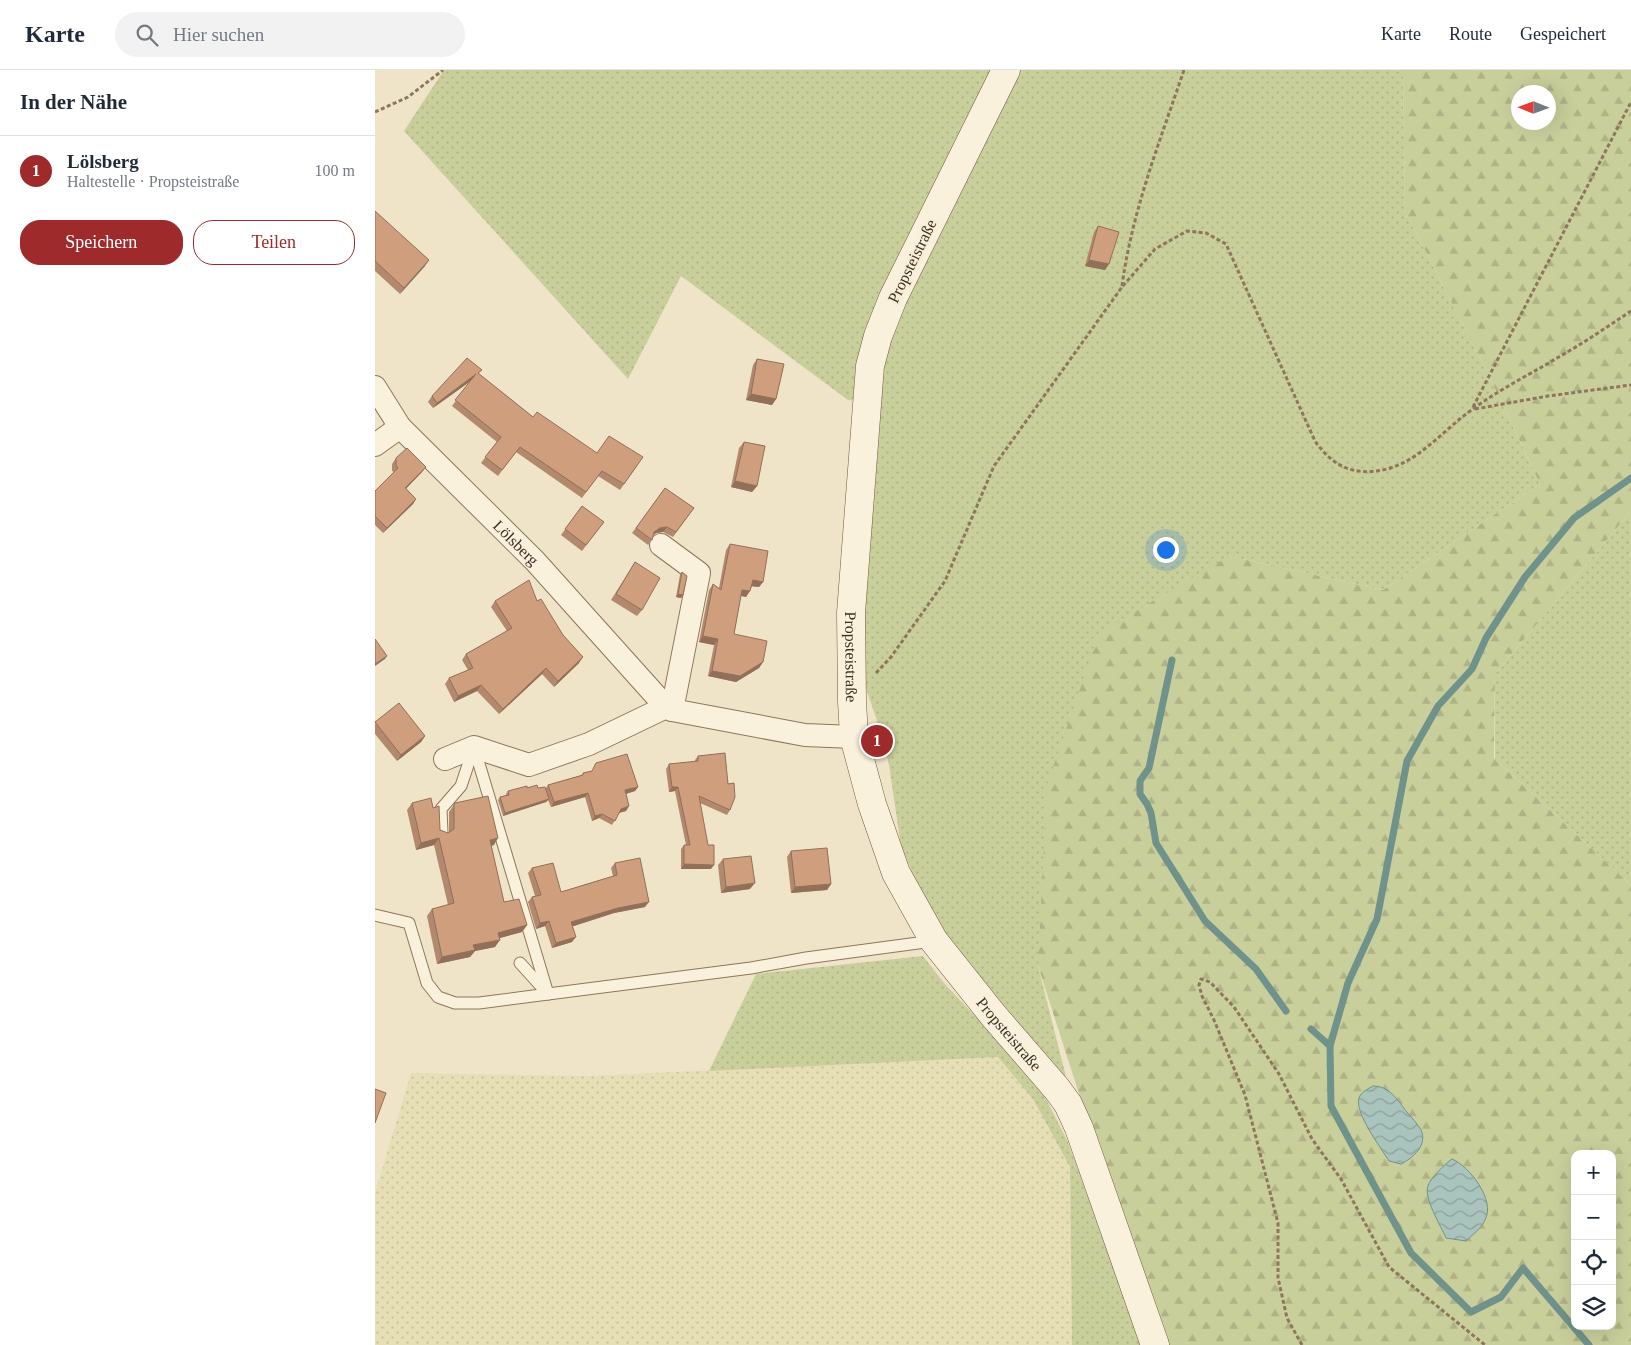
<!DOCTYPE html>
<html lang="de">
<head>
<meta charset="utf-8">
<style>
	body { margin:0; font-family:"Times New Roman",serif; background:#f2f2f3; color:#1f2937 }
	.controls { position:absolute; right:15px; bottom:15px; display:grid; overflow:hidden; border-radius:10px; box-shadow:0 5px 20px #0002 }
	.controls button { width:45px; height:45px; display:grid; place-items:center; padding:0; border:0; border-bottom:1px solid #e0e1e3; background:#fff; color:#1f2937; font:25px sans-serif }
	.compass { position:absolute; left:1136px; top:15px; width:45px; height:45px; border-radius:50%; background:#fff; box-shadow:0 5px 20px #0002; rotate:271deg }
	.you { position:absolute; left:790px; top:479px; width:18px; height:18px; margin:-12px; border:4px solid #fff; border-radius:50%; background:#1a73e8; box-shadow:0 0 0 8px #1a73e833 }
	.badge { display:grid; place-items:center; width:32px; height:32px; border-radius:50%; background:#9e2a2b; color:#fff; font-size:16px; font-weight:700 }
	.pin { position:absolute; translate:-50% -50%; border:2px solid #fff; box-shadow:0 1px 5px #0006 }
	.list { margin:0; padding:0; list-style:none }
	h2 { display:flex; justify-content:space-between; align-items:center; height:65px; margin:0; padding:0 20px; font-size:21px }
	h2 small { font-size:16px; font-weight:400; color:#747a83 }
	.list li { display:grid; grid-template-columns:32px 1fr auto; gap:15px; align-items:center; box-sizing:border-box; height:70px; padding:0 20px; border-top:1px solid #e0e1e3 }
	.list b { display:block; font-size:19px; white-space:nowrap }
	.list p { margin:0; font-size:16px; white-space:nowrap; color:#747a83 }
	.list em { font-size:16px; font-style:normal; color:#747a83 }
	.actions { display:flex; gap:10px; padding:15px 20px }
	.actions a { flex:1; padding:11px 0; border:1px solid #9e2a2b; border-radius:20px; text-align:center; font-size:18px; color:#9e2a2b }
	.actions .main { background:#9e2a2b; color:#fff }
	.icon { flex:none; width:28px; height:28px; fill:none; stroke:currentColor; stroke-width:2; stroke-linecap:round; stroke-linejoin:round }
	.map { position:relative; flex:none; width:1256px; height:1275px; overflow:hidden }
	header { display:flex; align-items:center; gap:30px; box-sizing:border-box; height:70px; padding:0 25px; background:#fff; border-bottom:1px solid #e0e1e3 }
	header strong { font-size:24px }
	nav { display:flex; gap:28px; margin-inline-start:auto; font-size:18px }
	.search { width:350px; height:45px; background:#f2f2f3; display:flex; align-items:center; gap:12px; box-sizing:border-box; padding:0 18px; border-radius:28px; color:#747a83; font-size:19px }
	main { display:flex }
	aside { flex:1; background:#fff }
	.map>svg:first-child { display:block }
	.farmland { fill:url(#farmland-dots) }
	.grass { fill:url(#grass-dots) }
	.forest { fill:url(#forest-firs); fill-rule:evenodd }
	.water { fill:url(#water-waves); stroke:#6f938a }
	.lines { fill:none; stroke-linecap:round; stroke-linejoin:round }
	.stream { stroke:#6f938a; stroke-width:7 }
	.lane-casing { stroke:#8d765c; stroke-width:13 }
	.street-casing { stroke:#8d765c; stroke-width:24 }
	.secondary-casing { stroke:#6f573f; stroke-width:29 }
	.path { stroke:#8d765c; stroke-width:3; stroke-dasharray:4 2.5; stroke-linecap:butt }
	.lane { stroke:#faf1dc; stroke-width:11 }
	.street { stroke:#faf1dc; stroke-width:22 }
	.secondary { stroke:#faf1dc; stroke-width:28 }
	.wall { fill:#b2896c }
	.shaded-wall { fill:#916f58 }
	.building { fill:#cf9f7d; stroke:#916f58 }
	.labels { text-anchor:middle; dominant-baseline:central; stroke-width:4.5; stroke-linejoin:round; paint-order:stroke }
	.street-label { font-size:16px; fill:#3d2e20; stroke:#f7eed8 }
</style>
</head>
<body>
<header>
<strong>Karte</strong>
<div class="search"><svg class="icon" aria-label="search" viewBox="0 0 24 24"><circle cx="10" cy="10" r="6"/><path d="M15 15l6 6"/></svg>Hier suchen</div>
<nav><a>Karte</a><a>Route</a><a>Gespeichert</a></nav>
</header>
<main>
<aside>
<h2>In der Nähe<small></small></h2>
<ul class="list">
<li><span class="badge">1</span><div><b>Lölsberg</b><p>Haltestelle · Propsteistraße</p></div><em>100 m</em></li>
</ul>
<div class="actions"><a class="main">Speichern</a><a>Teilen</a></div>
</aside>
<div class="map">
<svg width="1256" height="1275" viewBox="0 0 1256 1275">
	<defs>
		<pattern id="farmland-dots" width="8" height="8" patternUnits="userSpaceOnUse" patternTransform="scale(1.25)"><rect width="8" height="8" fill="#e6deb5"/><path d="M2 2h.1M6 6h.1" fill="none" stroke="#c6bf9b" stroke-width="1.8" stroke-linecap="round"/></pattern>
		<pattern id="grass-dots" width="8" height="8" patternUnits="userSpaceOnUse" patternTransform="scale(1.25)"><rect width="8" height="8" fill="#c9cf9b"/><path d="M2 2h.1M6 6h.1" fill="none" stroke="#aeb285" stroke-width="1.8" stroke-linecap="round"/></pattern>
		<pattern id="forest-firs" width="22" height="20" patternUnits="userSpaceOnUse" patternTransform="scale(1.25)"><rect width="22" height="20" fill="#c9cf9b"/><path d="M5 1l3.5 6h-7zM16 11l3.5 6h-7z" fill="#aeb285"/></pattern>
		<pattern id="water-waves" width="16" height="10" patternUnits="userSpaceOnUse" patternTransform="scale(1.25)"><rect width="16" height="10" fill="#a9c4bc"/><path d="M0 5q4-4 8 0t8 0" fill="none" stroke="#8ba098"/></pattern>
	</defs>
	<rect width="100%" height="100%" fill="#f0e4c8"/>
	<!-- farmland -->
	<polygon class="farmland" points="623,987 658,1029 695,1097 697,1275 0,1275 0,1123 36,1003 214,1006"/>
	<!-- grass -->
	<g class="grass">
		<polygon points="69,0 1028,0 1030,141 1114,306 1165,414 1008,520 854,486 663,896 704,1058 556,846 526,776 514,695 506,662 486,604 490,506 503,333 473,330 306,206 253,309 29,61"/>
		<polygon points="1256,441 1256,815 1120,689 1120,604"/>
		<polygon points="548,886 569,913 602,948 669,1025 692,1070 770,1275 697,1275 695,1097 658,1029 623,987 334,1001 381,904"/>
	</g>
	<!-- forest -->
	<path class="forest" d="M1028 0H1256V441L1120 604 1119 688 1256 815V1275H790L713 1052 663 896 672 715 724 563 854 486 1008 520 1165 414 1114 306 1030 141ZM1144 22H1174V52H1144ZM1200 1084H1237V1256H1200Z"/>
	<!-- water -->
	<g class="water">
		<path d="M998 1016C1014 1016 1022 1029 1031 1041 1036 1047 1042 1053 1046 1060 1053 1075 1038 1088 1026 1094L1014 1091C1006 1078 979 1042 984 1028 986 1022 993 1019 998 1016Z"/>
		<path d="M1077 1089C1094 1096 1121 1130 1110 1150 1107 1158 1097 1165 1091 1171L1071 1168C1066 1156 1048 1127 1053 1116 1055 1108 1070 1094 1077 1089Z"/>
	</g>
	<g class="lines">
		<!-- stream -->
		<g class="stream">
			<polyline points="797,590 774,698 765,711 765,724 772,734 776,743 781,773 830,851 881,899 911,941"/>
			<polyline points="936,959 955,976 956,1036 1036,1183 1096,1242 1126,1227 1148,1198 1214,1275"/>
			<polyline points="955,976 973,913 1002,849 1032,691 1063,636 1097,599 1111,568 1150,507 1199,448 1256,408"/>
		</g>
		<!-- lane casing -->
		<g class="lane-casing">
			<g id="lane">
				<polyline points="67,763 66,739 86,716 99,677"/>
				<polyline points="0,845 34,853 52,913 63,927 80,933 104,933 173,924 99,677"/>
				<polyline points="145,893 173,924 376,898 431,888 558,871"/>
			</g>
		</g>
		<!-- street casing -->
		<g class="street-casing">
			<g id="street">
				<path id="s1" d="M0 317 25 357 160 491 291 637 297 640 430 665 479 667"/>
				<polyline points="0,375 25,357"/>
				<polyline points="286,475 324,503 297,640"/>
				<polyline points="70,689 99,677 154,695 214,674 291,637"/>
			</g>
		</g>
		<!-- secondary casing -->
		<g class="secondary-casing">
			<g id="secondary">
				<path id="s2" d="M631 0 518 228 503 266 495 296 476 543 477 631 479 667 497 734 521 803 559 871 618 945 682 1019 693 1034 704 1058 780 1275"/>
			</g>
		</g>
		<!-- path -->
		<g class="path">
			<polyline points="0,42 33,27 68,0"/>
			<path d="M747 216C757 141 785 71 809 0"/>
			<polyline points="1098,337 1256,32"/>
			<polyline points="1100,339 1173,326 1256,315"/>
			<path d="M501 603 516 587 570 511 619 396 747 217 780 179 812 161 831 163 851 174 940 371C958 397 980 407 1012 399 1046 390 1069 359 1098 339 1125 319 1154 305 1182 288 1207 274 1232 257 1256 241"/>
			<polyline points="927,1275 912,1248 903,1208 903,1153 870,1025 839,950 827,926 824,915 826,909 835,912 859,937 904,1004 937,1069 966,1109 1014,1197 1110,1275"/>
		</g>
		<!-- lane -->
		<use href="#lane" class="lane"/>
		<!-- street -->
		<use href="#street" class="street"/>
		<!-- secondary -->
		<use href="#secondary" class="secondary"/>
	</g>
	<!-- wall -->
	<g class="wall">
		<polygon points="0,141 50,196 25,224 0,201"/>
		<polygon points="723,156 734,194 730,200 710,196 719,162"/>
		<polygon points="382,289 401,329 397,335 371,330 378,295"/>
		<polygon points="104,304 158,347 222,383 268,387 245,420 223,406 207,428 141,382 123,406 106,393 122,372 77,336 96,311 58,338 53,332 57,326"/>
		<polygon points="369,372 382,416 377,422 356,417 364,378"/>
		<polygon points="21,388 51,397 47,402 31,418 41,429 38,434 8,463 0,455 0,421 19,402 17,401 17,394"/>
		<polygon points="290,418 319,438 298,467 288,462 281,463 278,465 277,470 273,475 257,463"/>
		<polygon points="207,436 229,452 207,481 186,465"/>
		<polygon points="355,474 388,512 384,517 377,516 371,527 366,526 359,564 388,592 384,598 361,612 333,606 339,575 324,572 334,520 338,514 344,518 351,480"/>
		<polygon points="260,492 267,540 262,546 236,530"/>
		<polygon points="307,502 308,525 306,528 301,527 305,505"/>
		<polygon points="120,531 162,531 204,593 179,617 167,604 124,644 102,621 79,632 70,614 74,608 93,600 87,590 91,584 132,561 116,537"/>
		<polygon points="0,652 50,666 46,672 22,691 0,664"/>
		<polygon points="323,686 355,740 352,745 325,733 336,799 306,799 306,779 309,775 311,775 300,721 294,722 291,699 294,694 320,692 320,690"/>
		<polygon points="221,693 263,717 260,721 251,724 254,736 251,741 244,743 237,755 224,748 217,751 210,727 176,737 173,730 171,732 128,746 123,730 125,727 131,725 131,724 133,721 152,718 171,718 173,715 207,705 208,703 217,701"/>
		<polygon points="37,733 58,738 65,760 73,763 74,763 74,742 80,733 119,775 116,776 129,832 152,855 147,862 124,868 120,877 100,881 95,887 62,894 52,846 57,839 73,835 59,775 41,780 32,740"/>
		<polygon points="416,781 456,814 452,820 416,823 412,787"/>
		<polygon points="348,789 375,819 346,823 343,795"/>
		<polygon points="240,793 270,837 239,843 198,856 197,872 177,878 170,856 161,859 153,832 157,827 160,826 153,803 157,798 186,822 238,806 236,798"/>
	</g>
	<!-- shaded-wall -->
	<g class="shaded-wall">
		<polygon points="54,190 50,196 25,224 29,218"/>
		<polygon points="714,190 734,194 730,200 710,196"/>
		<polygon points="101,304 97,310 58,338 62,333"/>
		<polygon points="376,324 401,329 397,335 371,330"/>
		<polygon points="51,397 47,402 27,423 30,418"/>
		<polygon points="360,411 382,416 377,422 356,417"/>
		<polygon points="41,429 38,434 8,463 12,458"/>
		<polygon points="292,457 288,462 281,463 275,468 279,462 285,458"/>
		<polygon points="378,510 388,512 384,517 374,516"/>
		<polygon points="367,520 375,521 371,527 363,525"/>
		<polygon points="303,524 308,525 306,528 301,527"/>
		<polygon points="328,566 343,569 339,575 324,572"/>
		<polygon points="12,586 10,589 0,596 0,594"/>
		<polygon points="208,587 204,593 179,617 183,611"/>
		<polygon points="388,592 384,598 361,612 333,606 337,601"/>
		<polygon points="171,598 167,604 124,644 128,639"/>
		<polygon points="106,615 102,621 79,632 83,626"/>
		<polygon points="50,666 46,672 22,691 26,685"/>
		<polygon points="263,717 260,721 247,725 250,720"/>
		<polygon points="297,717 303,717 300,721 294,722"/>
		<polygon points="213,723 210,727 176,737 179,732"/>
		<polygon points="174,729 171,732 128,746 130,743"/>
		<polygon points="254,736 251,741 243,743 246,739"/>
		<polygon points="227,744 224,748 217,751 220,746"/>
		<polygon points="64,768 59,775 41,780 46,773"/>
		<polygon points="123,768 119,775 110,777 115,770"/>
		<polygon points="309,794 339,795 336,799 306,799"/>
		<polygon points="380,813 375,819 346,823 351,817"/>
		<polygon points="456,814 452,820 416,823 420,817"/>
		<polygon points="274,832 270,837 239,843 193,858 196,852 243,838"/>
		<polygon points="174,851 170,856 161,859 165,853"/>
		<polygon points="152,855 147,862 118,870 123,863"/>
		<polygon points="201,867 197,872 177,878 181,873"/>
		<polygon points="125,870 120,877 100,881 95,887 62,894 67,887 98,875"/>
	</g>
	<!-- building -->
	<g class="building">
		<polygon points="0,141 54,190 29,218 0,191"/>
		<polygon points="723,156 744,162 734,194 714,190"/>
		<polygon points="92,288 107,300 103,303 158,347 162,342 222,383 234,366 268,387 249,414 227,401 211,422 145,377 127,400 110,387 126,367 80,330 101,304 62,333 57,326"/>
		<polygon points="382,289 409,294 401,329 376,324"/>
		<polygon points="369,372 390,376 382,416 360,411"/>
		<polygon points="32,378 51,397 30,418 41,429 12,458 0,446 0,421 23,398 21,395 21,388"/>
		<polygon points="290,418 319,438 301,462 292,457 285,458 279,462 277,470 261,458"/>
		<polygon points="207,436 229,452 211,475 190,459"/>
		<polygon points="355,474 393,481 388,512 378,510 375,521 367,520 359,564 392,571 388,592 365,606 337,601 343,569 328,566 338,514 346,520"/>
		<polygon points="260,492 285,508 267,540 241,524"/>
		<polygon points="307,502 312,506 308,525 303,524"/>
		<polygon points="154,510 162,531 166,529 188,565 208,587 183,611 171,598 128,639 106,615 83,626 74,608 98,598 91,584 137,558 120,531"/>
		<polygon points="0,569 12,586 0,594"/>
		<polygon points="24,633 50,666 26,685 0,652"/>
		<polygon points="350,683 353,714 359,713 360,727 355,740 324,726 333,775 339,775 339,795 309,794 309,775 315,775 303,717 297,717 294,694 323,691 323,686"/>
		<polygon points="252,684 263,717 250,720 254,736 246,739 240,751 227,744 220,746 213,723 179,732 173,715 208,705 208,703 217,701 221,693"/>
		<polygon points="162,715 163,718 170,717 174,729 130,743 125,727 134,725 133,721 152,716 152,718"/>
		<polygon points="113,726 123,768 115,770 129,832 144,829 152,855 123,863 125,870 98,875 100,880 67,887 57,839 79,833 64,768 46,773 37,733 56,728 58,738 64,736 65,760 73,763 79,759 79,735 80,733"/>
		<polygon points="452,778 456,814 420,817 416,781"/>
		<polygon points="376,786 380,813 351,817 348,789"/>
		<polygon points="265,788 274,832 243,838 196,852 201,867 181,873 174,851 165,853 157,827 166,825 157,798 178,793 186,822 242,805 240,793"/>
		<polygon points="0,1019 11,1023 0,1053"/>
	</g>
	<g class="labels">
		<!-- street labels -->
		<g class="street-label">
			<text transform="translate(537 191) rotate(-64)">Propsteistraße</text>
			<text stroke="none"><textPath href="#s1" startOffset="211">Lölsberg</textPath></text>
			<text stroke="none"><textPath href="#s2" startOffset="618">Propsteistraße</textPath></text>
			<text stroke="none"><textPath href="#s2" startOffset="1038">Propsteistraße</textPath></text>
		</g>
	</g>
</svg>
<div class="controls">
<button>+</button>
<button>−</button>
<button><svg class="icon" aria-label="locate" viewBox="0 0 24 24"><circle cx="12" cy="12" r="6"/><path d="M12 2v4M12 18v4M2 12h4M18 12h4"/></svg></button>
<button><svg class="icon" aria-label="layers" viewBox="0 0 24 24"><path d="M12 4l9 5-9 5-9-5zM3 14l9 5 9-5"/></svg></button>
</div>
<svg class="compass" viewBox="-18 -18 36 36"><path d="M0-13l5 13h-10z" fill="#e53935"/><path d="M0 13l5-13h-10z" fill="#747a83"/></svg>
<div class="you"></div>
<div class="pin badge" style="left:502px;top:671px">1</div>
</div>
</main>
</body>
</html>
